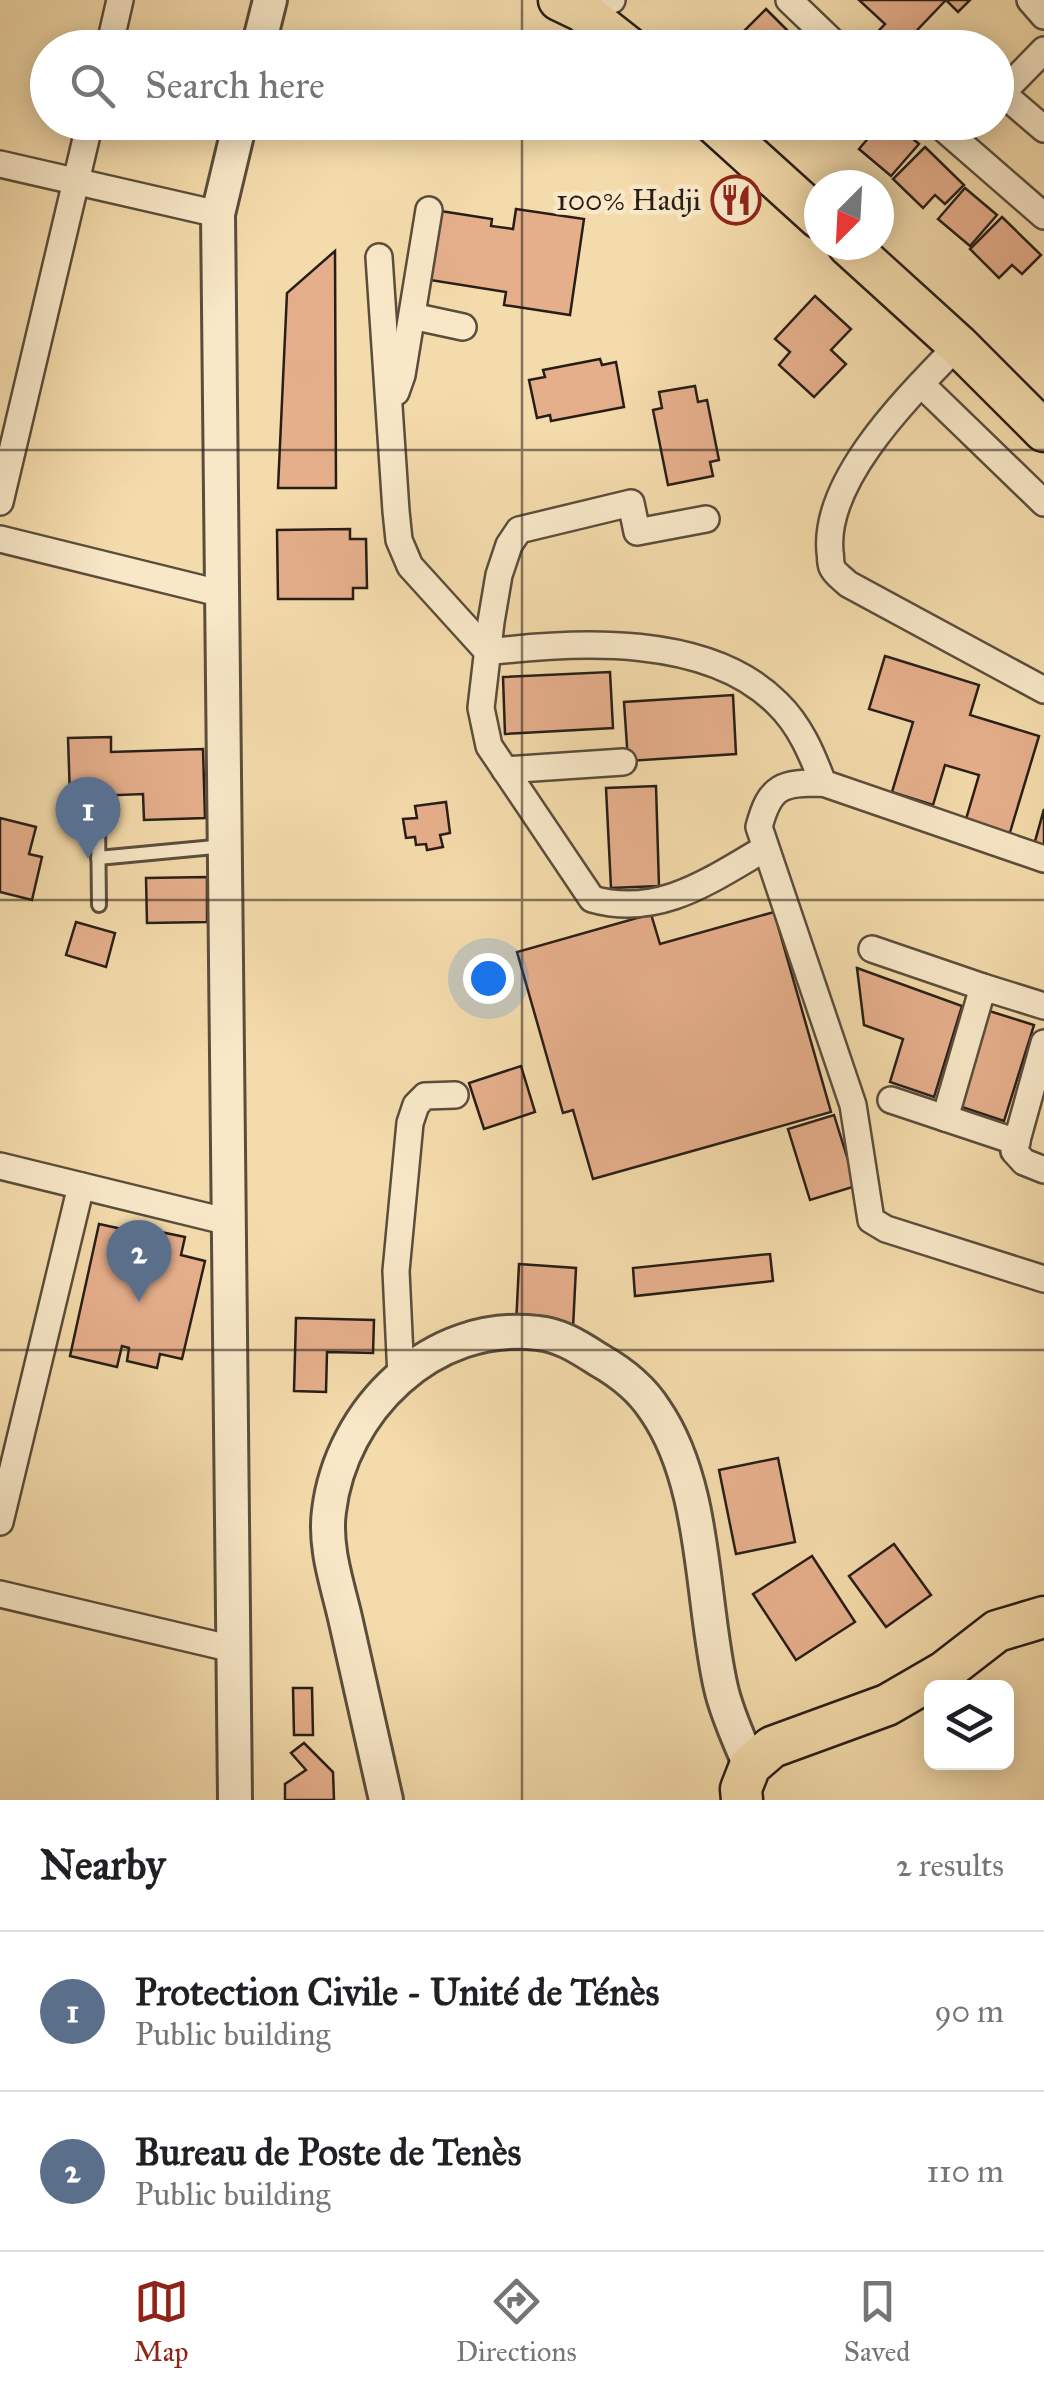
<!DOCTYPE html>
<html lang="en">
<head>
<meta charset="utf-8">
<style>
	body { margin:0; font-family:"IM FELL Great Primer",serif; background:#f6f6f6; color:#202124 }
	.controls { position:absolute; right:30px; bottom:30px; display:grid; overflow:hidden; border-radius:15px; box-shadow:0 5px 25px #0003 }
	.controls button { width:90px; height:90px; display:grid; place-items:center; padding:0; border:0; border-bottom:2px solid #e0e0e0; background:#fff; color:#202124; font:50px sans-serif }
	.compass { position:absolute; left:804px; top:170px; width:90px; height:90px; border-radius:50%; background:#fff; box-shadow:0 5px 25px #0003; rotate:204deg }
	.you { position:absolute; left:488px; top:978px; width:35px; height:35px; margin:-25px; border:8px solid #fff; border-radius:50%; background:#1a73e8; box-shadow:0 0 0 15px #1a73e833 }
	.badge { display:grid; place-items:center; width:65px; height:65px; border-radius:50%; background:#8f2418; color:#fff; font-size:32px; font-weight:700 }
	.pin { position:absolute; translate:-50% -82px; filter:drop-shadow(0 2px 5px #0008) }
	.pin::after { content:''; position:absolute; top:52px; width:35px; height:30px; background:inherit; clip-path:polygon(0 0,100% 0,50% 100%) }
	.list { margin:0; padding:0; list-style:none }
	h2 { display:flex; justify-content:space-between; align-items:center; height:130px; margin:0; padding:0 40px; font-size:42px }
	h2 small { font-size:32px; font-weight:400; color:#757577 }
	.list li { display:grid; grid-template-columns:65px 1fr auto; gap:30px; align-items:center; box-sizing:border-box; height:160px; padding:0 40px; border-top:2px solid #e0e0e0 }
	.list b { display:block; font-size:38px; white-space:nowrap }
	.list p { margin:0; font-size:32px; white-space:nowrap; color:#757577 }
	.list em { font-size:32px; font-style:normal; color:#757577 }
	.icon { flex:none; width:55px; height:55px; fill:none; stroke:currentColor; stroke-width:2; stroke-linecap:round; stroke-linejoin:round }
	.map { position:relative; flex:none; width:1044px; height:1800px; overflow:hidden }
	.search { position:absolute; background:#fff; box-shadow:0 5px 25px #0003; left:30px; right:30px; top:30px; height:110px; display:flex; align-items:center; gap:25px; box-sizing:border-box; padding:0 35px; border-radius:55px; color:#757577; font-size:38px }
	.sheet { height:450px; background:#fff }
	nav { display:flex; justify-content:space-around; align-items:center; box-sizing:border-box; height:140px; border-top:2px solid #e0e0e0; background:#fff; font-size:28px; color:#757577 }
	nav a { display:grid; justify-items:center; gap:5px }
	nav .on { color:#8f2418 }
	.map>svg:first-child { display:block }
	.building { fill:#e6af8c; stroke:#281e17; stroke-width:2.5 }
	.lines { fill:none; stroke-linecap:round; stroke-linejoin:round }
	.service-casing { stroke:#5b4d3c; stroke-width:18 }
	.minor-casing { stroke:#5b4d3c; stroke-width:30 }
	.tertiary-casing { stroke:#5b4d3c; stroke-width:38 }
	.primary-casing { stroke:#281e17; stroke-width:45 }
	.service { stroke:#f8e8c8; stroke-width:12 }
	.minor { stroke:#f8e8c8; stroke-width:25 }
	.tertiary { stroke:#f8e8c8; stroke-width:32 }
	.primary { stroke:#f4dbab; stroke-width:40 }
	.grid { fill:none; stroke:#281e17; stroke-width:2.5; stroke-opacity:0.55 }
	.labels { text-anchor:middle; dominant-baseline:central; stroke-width:9; stroke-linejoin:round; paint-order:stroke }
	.poi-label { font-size:30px; fill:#281e17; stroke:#f8e8c8; text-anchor:end }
</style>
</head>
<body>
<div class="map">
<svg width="1044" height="1800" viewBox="0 0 1044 1800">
	<rect width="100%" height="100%" fill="#f4dbab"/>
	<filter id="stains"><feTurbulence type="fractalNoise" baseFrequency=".002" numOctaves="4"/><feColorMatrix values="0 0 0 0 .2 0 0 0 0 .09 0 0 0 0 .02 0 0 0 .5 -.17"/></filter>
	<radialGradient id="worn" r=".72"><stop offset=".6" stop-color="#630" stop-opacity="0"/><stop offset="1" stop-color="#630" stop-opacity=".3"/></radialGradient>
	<!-- building -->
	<g class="building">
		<polygon points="859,0 970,0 958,12 946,0 900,48 872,48 867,43 885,24"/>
		<polygon points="766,9 805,48 740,48 734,41"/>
		<polygon points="826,122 874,122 863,133 854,124 841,137"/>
		<polygon points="882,122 893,122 919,144 891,176 859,149"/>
		<polygon points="925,147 964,185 945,204 935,195 923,208 893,179"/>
		<polygon points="965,188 997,215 970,246 938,219"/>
		<polygon points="516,209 584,219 570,315 504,305 506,292 424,279 434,210 492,219 491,226 513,229"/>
		<polygon points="1002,217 1041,255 1022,274 1012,265 999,278 970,249"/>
		<polygon points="335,251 336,488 278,488 287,293"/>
		<polygon points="815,296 851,329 831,350 846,364 814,397 779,365 790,352 775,339"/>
		<polygon points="600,359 602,365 616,362 624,407 551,421 550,415 537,418 529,380 545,377 543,370"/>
		<polygon points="695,386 698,402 707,400 719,460 710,462 713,476 668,485 653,410 662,408 659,392"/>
		<polygon points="350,529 350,539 366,539 367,588 353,588 353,599 278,599 277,530"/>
		<polygon points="885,656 979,685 970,715 1039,736 1008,839 964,826 979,775 945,765 933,805 892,792 913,722 869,709"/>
		<polygon points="610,672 613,728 505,734 503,677"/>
		<polygon points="733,695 736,754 628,761 624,702"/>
		<polygon points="111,737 111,752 203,749 205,818 144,820 143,794 70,797 68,738"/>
		<polygon points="656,786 659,886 611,888 606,788"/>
		<polygon points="446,802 450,833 440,835 443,847 427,850 426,844 416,845 415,837 406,838 403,819 417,818 415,806"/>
		<polygon points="1044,809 1044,848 1034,845"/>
		<polygon points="0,818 36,827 29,854 42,857 32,900 0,892"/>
		<polygon points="207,877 207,922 147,923 146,878"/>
		<polygon points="774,912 831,1112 593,1179 573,1110 563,1113 517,952 651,914 660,944"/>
		<polygon points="76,922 115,933 106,967 66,955"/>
		<polygon points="857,968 962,1006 934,1097 890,1082 903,1039 864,1025"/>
		<polygon points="986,1010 1034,1025 1004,1121 956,1105"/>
		<polygon points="521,1066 535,1112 484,1129 469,1083"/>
		<polygon points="834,1115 856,1186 810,1200 788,1129"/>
		<polygon points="99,1224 145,1234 142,1247 152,1249 156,1231 185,1237 181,1255 205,1261 182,1359 160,1354 157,1368 127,1361 129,1348 122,1346 117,1367 70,1356"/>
		<polygon points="770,1254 773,1281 635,1296 633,1268"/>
		<polygon points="519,1264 576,1268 573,1328 516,1325"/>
		<polygon points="296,1318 374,1320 373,1353 327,1352 326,1392 294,1391"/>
		<polygon points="778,1458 795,1542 736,1554 719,1470"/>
		<polygon points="894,1544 931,1595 886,1627 849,1576"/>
		<polygon points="812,1556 855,1622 796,1660 753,1594"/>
		<polygon points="293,1688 312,1688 313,1735 294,1735"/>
		<polygon points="304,1743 333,1772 334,1800 285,1800 285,1784 306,1770 291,1753"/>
	</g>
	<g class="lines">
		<!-- service casing -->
		<g class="service-casing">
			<g id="service">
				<polyline points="98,820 99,905"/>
				<polyline points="98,858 225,846"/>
			</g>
		</g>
		<!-- minor casing -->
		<g class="minor-casing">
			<g id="minor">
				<polyline points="789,0 839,48"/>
				<polyline points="1030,0 1044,16"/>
				<polyline points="582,11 612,0"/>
				<polyline points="109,48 120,0"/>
				<polyline points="1044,50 1002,93 1044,129"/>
				<polyline points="936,122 1044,216"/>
				<polyline points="0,164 218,214"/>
				<path d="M379 257 396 511 399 540 410 566 488 652C577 641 708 634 777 703 800 725 812 754 823 783"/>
				<polyline points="412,316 463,327"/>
				<path d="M958 345C911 394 823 479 830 552 831 557 830 562 832 567 834 573 844 580 848 584L1044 690"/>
				<polyline points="921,384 1044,503"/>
				<polyline points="392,394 396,392 402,375 429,210"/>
				<polyline points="0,502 90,122"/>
				<path d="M706 519 637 532 631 503 519 530 509 545 499 575 491 622 481 708 489 746 592 899C658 918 709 881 764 849"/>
				<polyline points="0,539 223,594"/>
				<polyline points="505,770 623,762"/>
				<path d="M1044 859 823 783C782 783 770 785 759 827L853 1105 871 1220 886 1229 1044 1279"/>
				<polyline points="872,949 983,987"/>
				<polyline points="1044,1043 1014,1151 1024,1162 1044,1170"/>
				<polyline points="891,1100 1017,1142"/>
				<polyline points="945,1118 983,987 1044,1006"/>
				<polyline points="0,1166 229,1222"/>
				<polyline points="401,1377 396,1271 410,1123 416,1105 425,1096 455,1095"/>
				<polyline points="0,1522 81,1186"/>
				<polyline points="0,1594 233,1649"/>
			</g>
		</g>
		<!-- tertiary casing -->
		<g class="tertiary-casing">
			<g id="tertiary">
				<polyline points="258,48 270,0"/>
				<polyline points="235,1800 218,214 240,122"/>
				<path d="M386 1800C373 1741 359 1682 346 1622 338 1586 324 1548 329 1511 341 1410 432 1320 538 1333 561 1335 580 1348 599 1360 622 1373 641 1388 655 1410 707 1485 701 1602 721 1688 727 1715 740 1741 750 1766"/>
			</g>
		</g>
		<!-- primary casing -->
		<g class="primary-casing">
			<g id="primary">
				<polyline points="559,0 582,11 629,48"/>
				<polyline points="713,122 819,218"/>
				<polyline points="848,245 958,345 1044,431"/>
				<polyline points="742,1800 741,1789 750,1766 772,1747 887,1705 944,1672 997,1631 1044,1617"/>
			</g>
		</g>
		<!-- service -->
		<use href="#service" class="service"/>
		<!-- minor -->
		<use href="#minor" class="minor"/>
		<!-- tertiary -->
		<use href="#tertiary" class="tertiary"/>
		<!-- primary -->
		<use href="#primary" class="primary"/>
	</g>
	<!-- grid -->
	<path class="grid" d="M522 0V48M522 122V1800M0 450H1044M0 900H1044M0 1350H1044"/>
	<!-- icons -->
	<defs>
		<g id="restaurant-ring" transform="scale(2.5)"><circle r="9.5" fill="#f8e8c8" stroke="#8f2418" stroke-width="1.5"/><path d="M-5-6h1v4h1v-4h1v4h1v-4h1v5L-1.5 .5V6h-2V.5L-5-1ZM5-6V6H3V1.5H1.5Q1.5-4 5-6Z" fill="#8f2418"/></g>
	</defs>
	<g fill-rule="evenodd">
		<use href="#restaurant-ring" x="736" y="200"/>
	</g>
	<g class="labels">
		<!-- poi labels -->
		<g class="poi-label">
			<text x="701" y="200">100% Hadji</text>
		</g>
	</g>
	<rect width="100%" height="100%" filter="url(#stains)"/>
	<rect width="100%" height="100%" fill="url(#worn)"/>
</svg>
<div class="controls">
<button><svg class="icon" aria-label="layers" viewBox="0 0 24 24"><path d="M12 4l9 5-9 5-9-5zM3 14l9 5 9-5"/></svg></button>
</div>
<svg class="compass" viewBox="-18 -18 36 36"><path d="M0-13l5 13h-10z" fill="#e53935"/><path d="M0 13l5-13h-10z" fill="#757577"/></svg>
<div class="you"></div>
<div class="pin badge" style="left:88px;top:859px;background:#5c6f8a">1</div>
<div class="pin badge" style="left:139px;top:1302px;background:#5c6f8a">2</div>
<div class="search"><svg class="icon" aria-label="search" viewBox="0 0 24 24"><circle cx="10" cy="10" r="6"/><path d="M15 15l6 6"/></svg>Search here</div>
</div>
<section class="sheet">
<h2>Nearby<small>2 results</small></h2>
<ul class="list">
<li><span class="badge" style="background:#5c6f8a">1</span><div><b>Protection Civile - Unité de Ténès</b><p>Public building</p></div><em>90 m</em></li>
<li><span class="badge" style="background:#5c6f8a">2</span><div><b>Bureau de Poste de Tenès</b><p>Public building</p></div><em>110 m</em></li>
</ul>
</section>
<nav>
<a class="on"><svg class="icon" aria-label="map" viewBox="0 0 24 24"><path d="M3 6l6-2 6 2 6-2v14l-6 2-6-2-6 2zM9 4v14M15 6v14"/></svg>Map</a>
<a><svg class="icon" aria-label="directions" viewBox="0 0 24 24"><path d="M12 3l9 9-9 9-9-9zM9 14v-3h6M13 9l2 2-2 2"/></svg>Directions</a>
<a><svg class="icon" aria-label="saved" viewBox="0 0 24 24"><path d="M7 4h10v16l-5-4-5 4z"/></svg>Saved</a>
</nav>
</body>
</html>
